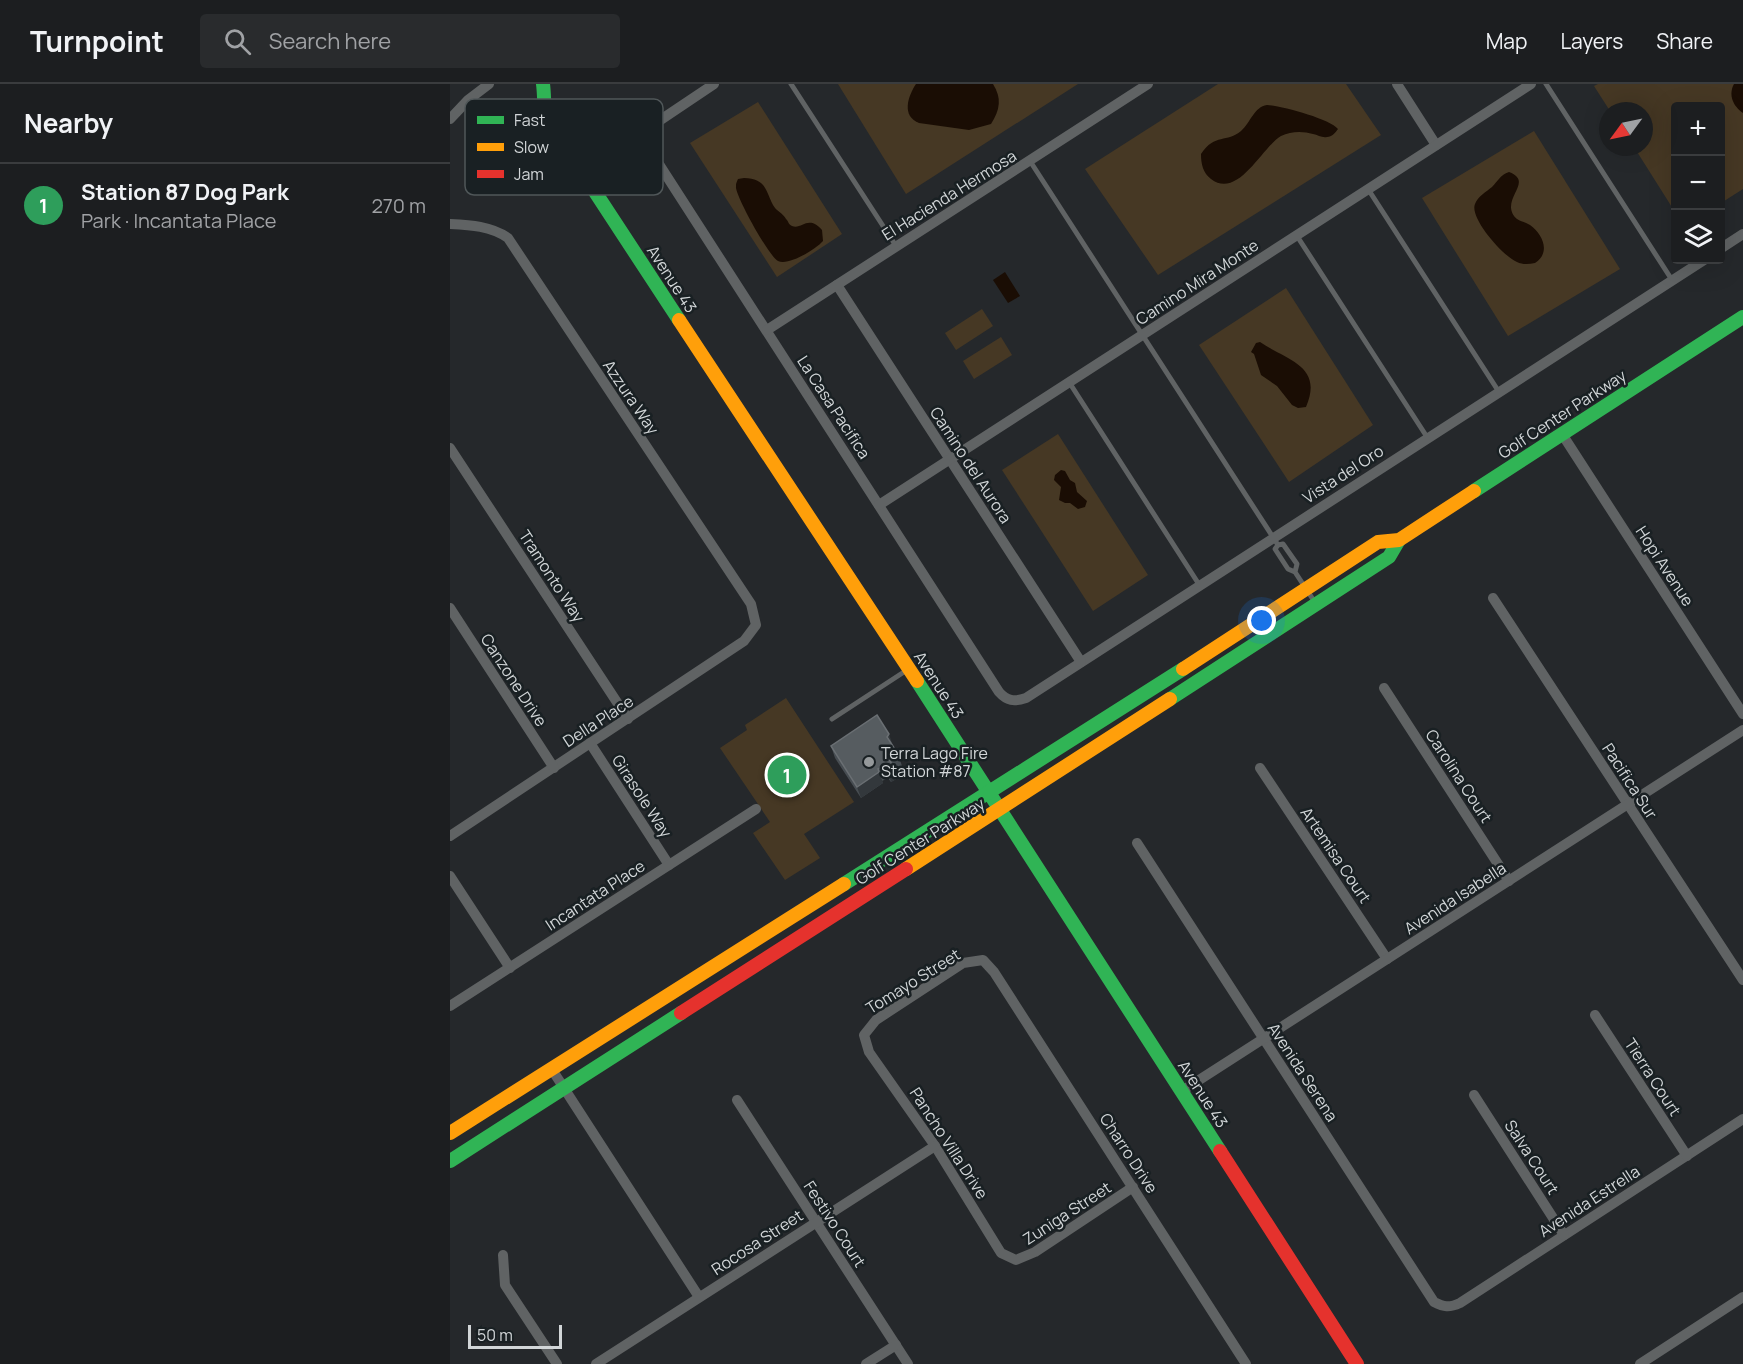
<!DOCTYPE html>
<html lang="en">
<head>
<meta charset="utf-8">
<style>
	body { margin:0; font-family:Manrope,sans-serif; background:#292b2d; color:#f1f3f6 }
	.controls { position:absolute; right:18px; top:18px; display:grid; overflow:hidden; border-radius:6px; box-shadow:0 6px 24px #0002 }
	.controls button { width:54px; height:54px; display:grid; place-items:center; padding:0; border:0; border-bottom:2px solid #3a3c3e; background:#1c1e20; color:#f1f3f6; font:30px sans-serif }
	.compass { position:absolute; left:1149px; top:18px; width:54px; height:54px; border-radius:50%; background:#1c1e20; box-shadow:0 6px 24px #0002; rotate:237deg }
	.scale { position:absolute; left:18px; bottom:15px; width:94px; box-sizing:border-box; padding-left:6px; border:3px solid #d2d6d8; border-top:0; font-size:16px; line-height:21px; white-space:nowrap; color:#d2d6d8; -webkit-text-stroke:4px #192023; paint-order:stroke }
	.you { position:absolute; left:812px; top:537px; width:21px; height:21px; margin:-15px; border:4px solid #fff; border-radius:50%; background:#1a73e8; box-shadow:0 0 0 9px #1a73e833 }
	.badge { display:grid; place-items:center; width:39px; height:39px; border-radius:50%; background:#db2777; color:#fff; font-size:20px; font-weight:700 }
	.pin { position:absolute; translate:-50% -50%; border:3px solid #fff; box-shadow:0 2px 6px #0006 }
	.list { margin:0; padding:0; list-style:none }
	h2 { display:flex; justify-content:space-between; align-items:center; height:78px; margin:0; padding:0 24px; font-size:26px }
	h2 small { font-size:20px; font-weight:400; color:#a0a2a5 }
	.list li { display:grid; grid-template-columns:39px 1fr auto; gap:18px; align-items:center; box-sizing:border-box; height:84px; padding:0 24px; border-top:2px solid #3a3c3e }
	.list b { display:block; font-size:22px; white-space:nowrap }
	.list p { margin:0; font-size:20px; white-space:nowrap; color:#a0a2a5 }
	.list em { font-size:20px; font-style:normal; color:#a0a2a5 }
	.icon { flex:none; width:33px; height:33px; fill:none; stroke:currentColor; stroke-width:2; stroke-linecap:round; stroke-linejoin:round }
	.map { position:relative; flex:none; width:1293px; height:1280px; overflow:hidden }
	header { display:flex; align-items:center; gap:36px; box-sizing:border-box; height:84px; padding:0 30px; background:#1c1e20; border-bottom:2px solid #3a3c3e }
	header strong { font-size:28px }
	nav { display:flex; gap:33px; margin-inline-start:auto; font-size:21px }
	.search { width:420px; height:54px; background:#292b2d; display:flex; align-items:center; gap:15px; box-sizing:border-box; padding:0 21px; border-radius:6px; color:#a0a2a5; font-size:22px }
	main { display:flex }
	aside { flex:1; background:#1c1e20 }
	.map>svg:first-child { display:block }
	.green { fill:#463824 }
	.water { fill:#1a0d04 }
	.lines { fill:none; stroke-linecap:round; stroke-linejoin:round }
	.lane { stroke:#606364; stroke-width:5 }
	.street { stroke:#606364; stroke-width:10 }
	.fast { stroke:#30b455; stroke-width:14 }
	.slow { stroke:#ff9f0a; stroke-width:14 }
	.jam { stroke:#e5322d; stroke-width:14 }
	.wall { fill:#474d52 }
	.shaded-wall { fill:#33383c }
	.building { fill:#565c60; stroke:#6a6f73; stroke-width:1.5 }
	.poi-dot { fill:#95999b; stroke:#192023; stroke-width:2 }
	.labels { text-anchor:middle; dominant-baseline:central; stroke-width:5; stroke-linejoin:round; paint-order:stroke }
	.street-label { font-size:16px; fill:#d2d6d8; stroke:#192023 }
	.poi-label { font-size:16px; fill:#d2d6d8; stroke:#192023; text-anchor:start }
	.key { fill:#192023; stroke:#505759; stroke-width:1.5 }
	.key-label { font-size:16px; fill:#d2d6d8 }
</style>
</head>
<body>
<header>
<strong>Turnpoint</strong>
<div class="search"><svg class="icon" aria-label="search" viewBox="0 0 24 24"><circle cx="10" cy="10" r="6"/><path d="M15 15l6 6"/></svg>Search here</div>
<nav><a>Map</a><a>Layers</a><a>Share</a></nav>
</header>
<main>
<aside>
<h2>Nearby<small></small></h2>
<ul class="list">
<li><span class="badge" style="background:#2e9e5b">1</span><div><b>Station 87 Dog Park</b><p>Park · Incantata Place</p></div><em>270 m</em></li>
</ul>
</aside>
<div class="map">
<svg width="1293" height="1280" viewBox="0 0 1293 1280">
	<rect width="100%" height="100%" fill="#25282b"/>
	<!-- green -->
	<g class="green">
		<polygon points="388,0 628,0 456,110"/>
		<polygon points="768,0 896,0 931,51 708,191 635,85"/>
		<polygon points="1148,0 1293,0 1293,105 1271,119 1270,22 1226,22 1225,128 1184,63 1194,63 1194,27 1160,27 1144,2"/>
		<polygon points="308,18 392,150 327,193 240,59"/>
		<polygon points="1084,47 1170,185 1058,252 972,114"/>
		<polygon points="836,204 923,341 839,398 749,261"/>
		<polygon points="532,225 543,242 506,266 495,249"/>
		<polygon points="551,253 562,271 524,295 513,277"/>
		<polygon points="608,350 698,491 643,527 552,386"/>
		<polygon points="336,614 404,718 354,750 370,774 335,796 303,749 320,738 270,664 297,646 295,641"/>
	</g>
	<!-- water -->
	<g class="water">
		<path d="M466 0H543C552 14 550 26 541 40L519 46 469 39C451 32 458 12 466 0Z"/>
		<path d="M1284 0H1293V29C1283 22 1278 11 1284 0Z"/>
		<path d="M817 21C832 22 880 35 888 45 885 49 882 53 877 53 872 54 868 51 863 50 853 47 841 47 831 52 812 63 788 116 761 95 753 89 751 80 751 70 765 49 777 59 791 47 801 38 804 23 817 21Z"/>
		<path d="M1059 88C1080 96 1061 108 1061 123 1061 127 1063 132 1067 135 1071 138 1076 138 1080 141 1093 150 1101 169 1085 179 1079 180 1073 181 1067 178 1054 173 1019 134 1025 120 1028 112 1036 108 1042 103 1048 97 1050 91 1059 88Z"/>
		<path d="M294 94C316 95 315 105 323 121 326 127 333 129 336 135 339 138 338 140 342 142 352 146 358 130 372 146L373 157C366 165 339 182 328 177 318 171 288 116 286 104 286 99 286 100 288 95Z"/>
		<polygon points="555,188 570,212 558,219 543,196"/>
		<path d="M810 258C836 276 874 281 856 323L848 324 842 321 827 302 811 291 804 270 801 268 806 259Z"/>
		<polygon points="611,386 615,387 620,396 625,399 627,408 637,417 635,423 628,425 620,419 615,419 609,416 611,403 604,396 605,391"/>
	</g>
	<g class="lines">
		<!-- lane -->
		<g class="lane">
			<polyline points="341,0 446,162"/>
			<polyline points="1096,0 1222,196"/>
			<polyline points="580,77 828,461"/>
			<polyline points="918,105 1049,308"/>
			<polyline points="847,152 977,353"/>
			<polyline points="619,298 750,502"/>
			<polyline points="845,488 847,480 833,460 828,461 825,465 838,485 845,488 866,520"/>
			<polyline points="382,635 457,586"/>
		</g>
		<!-- street -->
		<g class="street">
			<path d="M264 0 200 43 197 47 196 60 549 608C557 617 564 618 576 614L1254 176"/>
			<polyline points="947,0 986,61"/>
			<polyline points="0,35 18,16 39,0"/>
			<path d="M0 140C20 141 41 142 58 154L301 520 306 541 294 557 0 752"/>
			<polyline points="1270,165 1293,150"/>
			<polyline points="387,201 631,578"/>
			<polyline points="317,246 698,0"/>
			<polyline points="1112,350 1293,630"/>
			<polyline points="0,364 178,635"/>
			<polyline points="429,421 1081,0"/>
			<polyline points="1043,514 1293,896"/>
			<polyline points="0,524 104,684"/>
			<polyline points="934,604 1059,797"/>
			<polyline points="140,659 219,781"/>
			<polyline points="810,684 937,875"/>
			<path d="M687 759 984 1218C994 1223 999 1224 1010 1219L1293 1035"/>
			<polyline points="0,792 60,884"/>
			<polyline points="0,922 306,725"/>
			<polyline points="1145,931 1237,1072"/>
			<polyline points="101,984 249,1213"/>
			<polyline points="732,1007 1293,646"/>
			<polyline points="1024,1011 1114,1151"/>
			<polyline points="287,1016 458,1280"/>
			<polyline points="683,1103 585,1168 566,1176 551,1169 485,1062 419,968 414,951 426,936 513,879 533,876 544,888 796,1280"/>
			<polyline points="53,1171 55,1201 107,1280"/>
			<polyline points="146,1280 485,1062"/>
			<polyline points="416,1280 446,1261"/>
			<polyline points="1190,1280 1293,1213"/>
		</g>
		<!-- fast -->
		<g class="fast">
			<path d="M93 0C95 14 93 36 100 48 103 54 112 60 117 65L229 236"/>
			<polyline points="1024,407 1293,233"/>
			<polyline points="467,597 770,1067"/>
			<polyline points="720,615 939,473 949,456"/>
			<polyline points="394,800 733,585"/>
			<polyline points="0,1077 231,929"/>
		</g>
		<!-- slow -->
		<g class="slow">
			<polyline points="96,22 110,42 117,64"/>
			<polyline points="229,236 467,597"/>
			<polyline points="733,585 928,458 949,456 1024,407"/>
			<polyline points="456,785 720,615"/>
			<polyline points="0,1049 394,800"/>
		</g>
		<!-- jam -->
		<g class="jam">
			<polyline points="231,929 456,785"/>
			<polyline points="770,1067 907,1280"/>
		</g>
	</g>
	<!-- wall -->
	<polygon class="wall" points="381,662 443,662 448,670 452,682 445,686 448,694 441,698 438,694 432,697 433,699 411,714 385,674"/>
	<!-- shaded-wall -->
	<g class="shaded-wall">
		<polygon points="439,650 443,662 441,665 437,653"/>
		<polygon points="443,682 448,694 441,698 437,686"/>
		<polygon points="429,688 433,699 411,714 407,703"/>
	</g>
	<!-- building -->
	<polygon class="building" points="427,631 439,650 437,653 448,670 439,675 443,682 437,686 434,682 428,685 429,688 407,703 381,662"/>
	<!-- markers -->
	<circle class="poi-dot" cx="419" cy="678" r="6"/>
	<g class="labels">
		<!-- street labels -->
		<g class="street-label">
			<text transform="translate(499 111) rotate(-32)">El Hacienda Hermosa</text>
			<text transform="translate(222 195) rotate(57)">Avenue 43</text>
			<text transform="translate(747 198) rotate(-33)">Camino Mira Monte</text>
			<text transform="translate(181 313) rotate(56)">Azzura Way</text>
			<text transform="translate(384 323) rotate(57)">La Casa Pacifica</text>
			<text transform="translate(1112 330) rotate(-33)">Golf Center Parkway</text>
			<text transform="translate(521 381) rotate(57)">Camino del Aurora</text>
			<text transform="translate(893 390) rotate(-33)">Vista del Oro</text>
			<text transform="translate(1215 482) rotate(57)">Hopi Avenue</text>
			<text transform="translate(102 492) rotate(57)">Tramonto Way</text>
			<text transform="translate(64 596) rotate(57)">Canzone Drive</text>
			<text transform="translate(489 601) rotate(57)">Avenue 43</text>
			<text transform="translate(148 637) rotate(-33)">Della Place</text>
			<text transform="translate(1009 692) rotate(57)">Carolina Court</text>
			<text transform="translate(1180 697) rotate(57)">Pacifica Sur</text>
			<text transform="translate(192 712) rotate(57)">Girasole Way</text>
			<text transform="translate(470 757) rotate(-32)">Golf Center Parkway</text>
			<text transform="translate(886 771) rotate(56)">Artemisa Court</text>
			<text transform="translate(145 811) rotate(-33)">Incantata Place</text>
			<text transform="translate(1005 814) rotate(-33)">Avenida Isabella</text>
			<text transform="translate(463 897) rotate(-32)">Tomayo Street</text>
			<text transform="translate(853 988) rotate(57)">Avenida Serena</text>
			<text transform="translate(1203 993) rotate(57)">Tierra Court</text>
			<text transform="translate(753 1010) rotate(57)">Avenue 43</text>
			<text transform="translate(499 1059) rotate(57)">Pancho Villa Drive</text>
			<text transform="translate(679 1069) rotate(57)">Charro Drive</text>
			<text transform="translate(1082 1073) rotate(57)">Salva Court</text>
			<text transform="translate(1139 1117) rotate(-33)">Avenida Estrella</text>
			<text transform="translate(617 1129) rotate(-33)">Zuniga Street</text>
			<text transform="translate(385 1140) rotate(57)">Festivo Court</text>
			<text transform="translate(307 1158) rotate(-33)">Rocosa Street</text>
		</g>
		<!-- poi labels -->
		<g class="poi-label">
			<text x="431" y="669">Terra Lago Fire<tspan x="431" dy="18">Station #87</tspan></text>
		</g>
	</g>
	<!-- legend -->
	<rect x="15" y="15" width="198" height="96" rx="9" class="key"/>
	<rect x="27" y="32" width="27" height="8" fill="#30b455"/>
	<rect x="27" y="59" width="27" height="8" fill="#ff9f0a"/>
	<rect x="27" y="86" width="27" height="8" fill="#e5322d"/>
	<g class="key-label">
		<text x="64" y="42">Fast</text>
		<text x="64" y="69">Slow</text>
		<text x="64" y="96">Jam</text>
	</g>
</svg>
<div class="controls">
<button>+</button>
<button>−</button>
<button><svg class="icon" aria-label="layers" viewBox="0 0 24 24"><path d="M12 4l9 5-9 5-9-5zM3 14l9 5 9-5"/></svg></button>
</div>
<svg class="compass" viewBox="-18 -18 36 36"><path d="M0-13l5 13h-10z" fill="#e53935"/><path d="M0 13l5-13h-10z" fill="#a0a2a5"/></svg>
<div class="scale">50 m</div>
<div class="you"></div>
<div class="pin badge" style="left:337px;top:691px;background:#2e9e5b">1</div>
</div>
</main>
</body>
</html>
